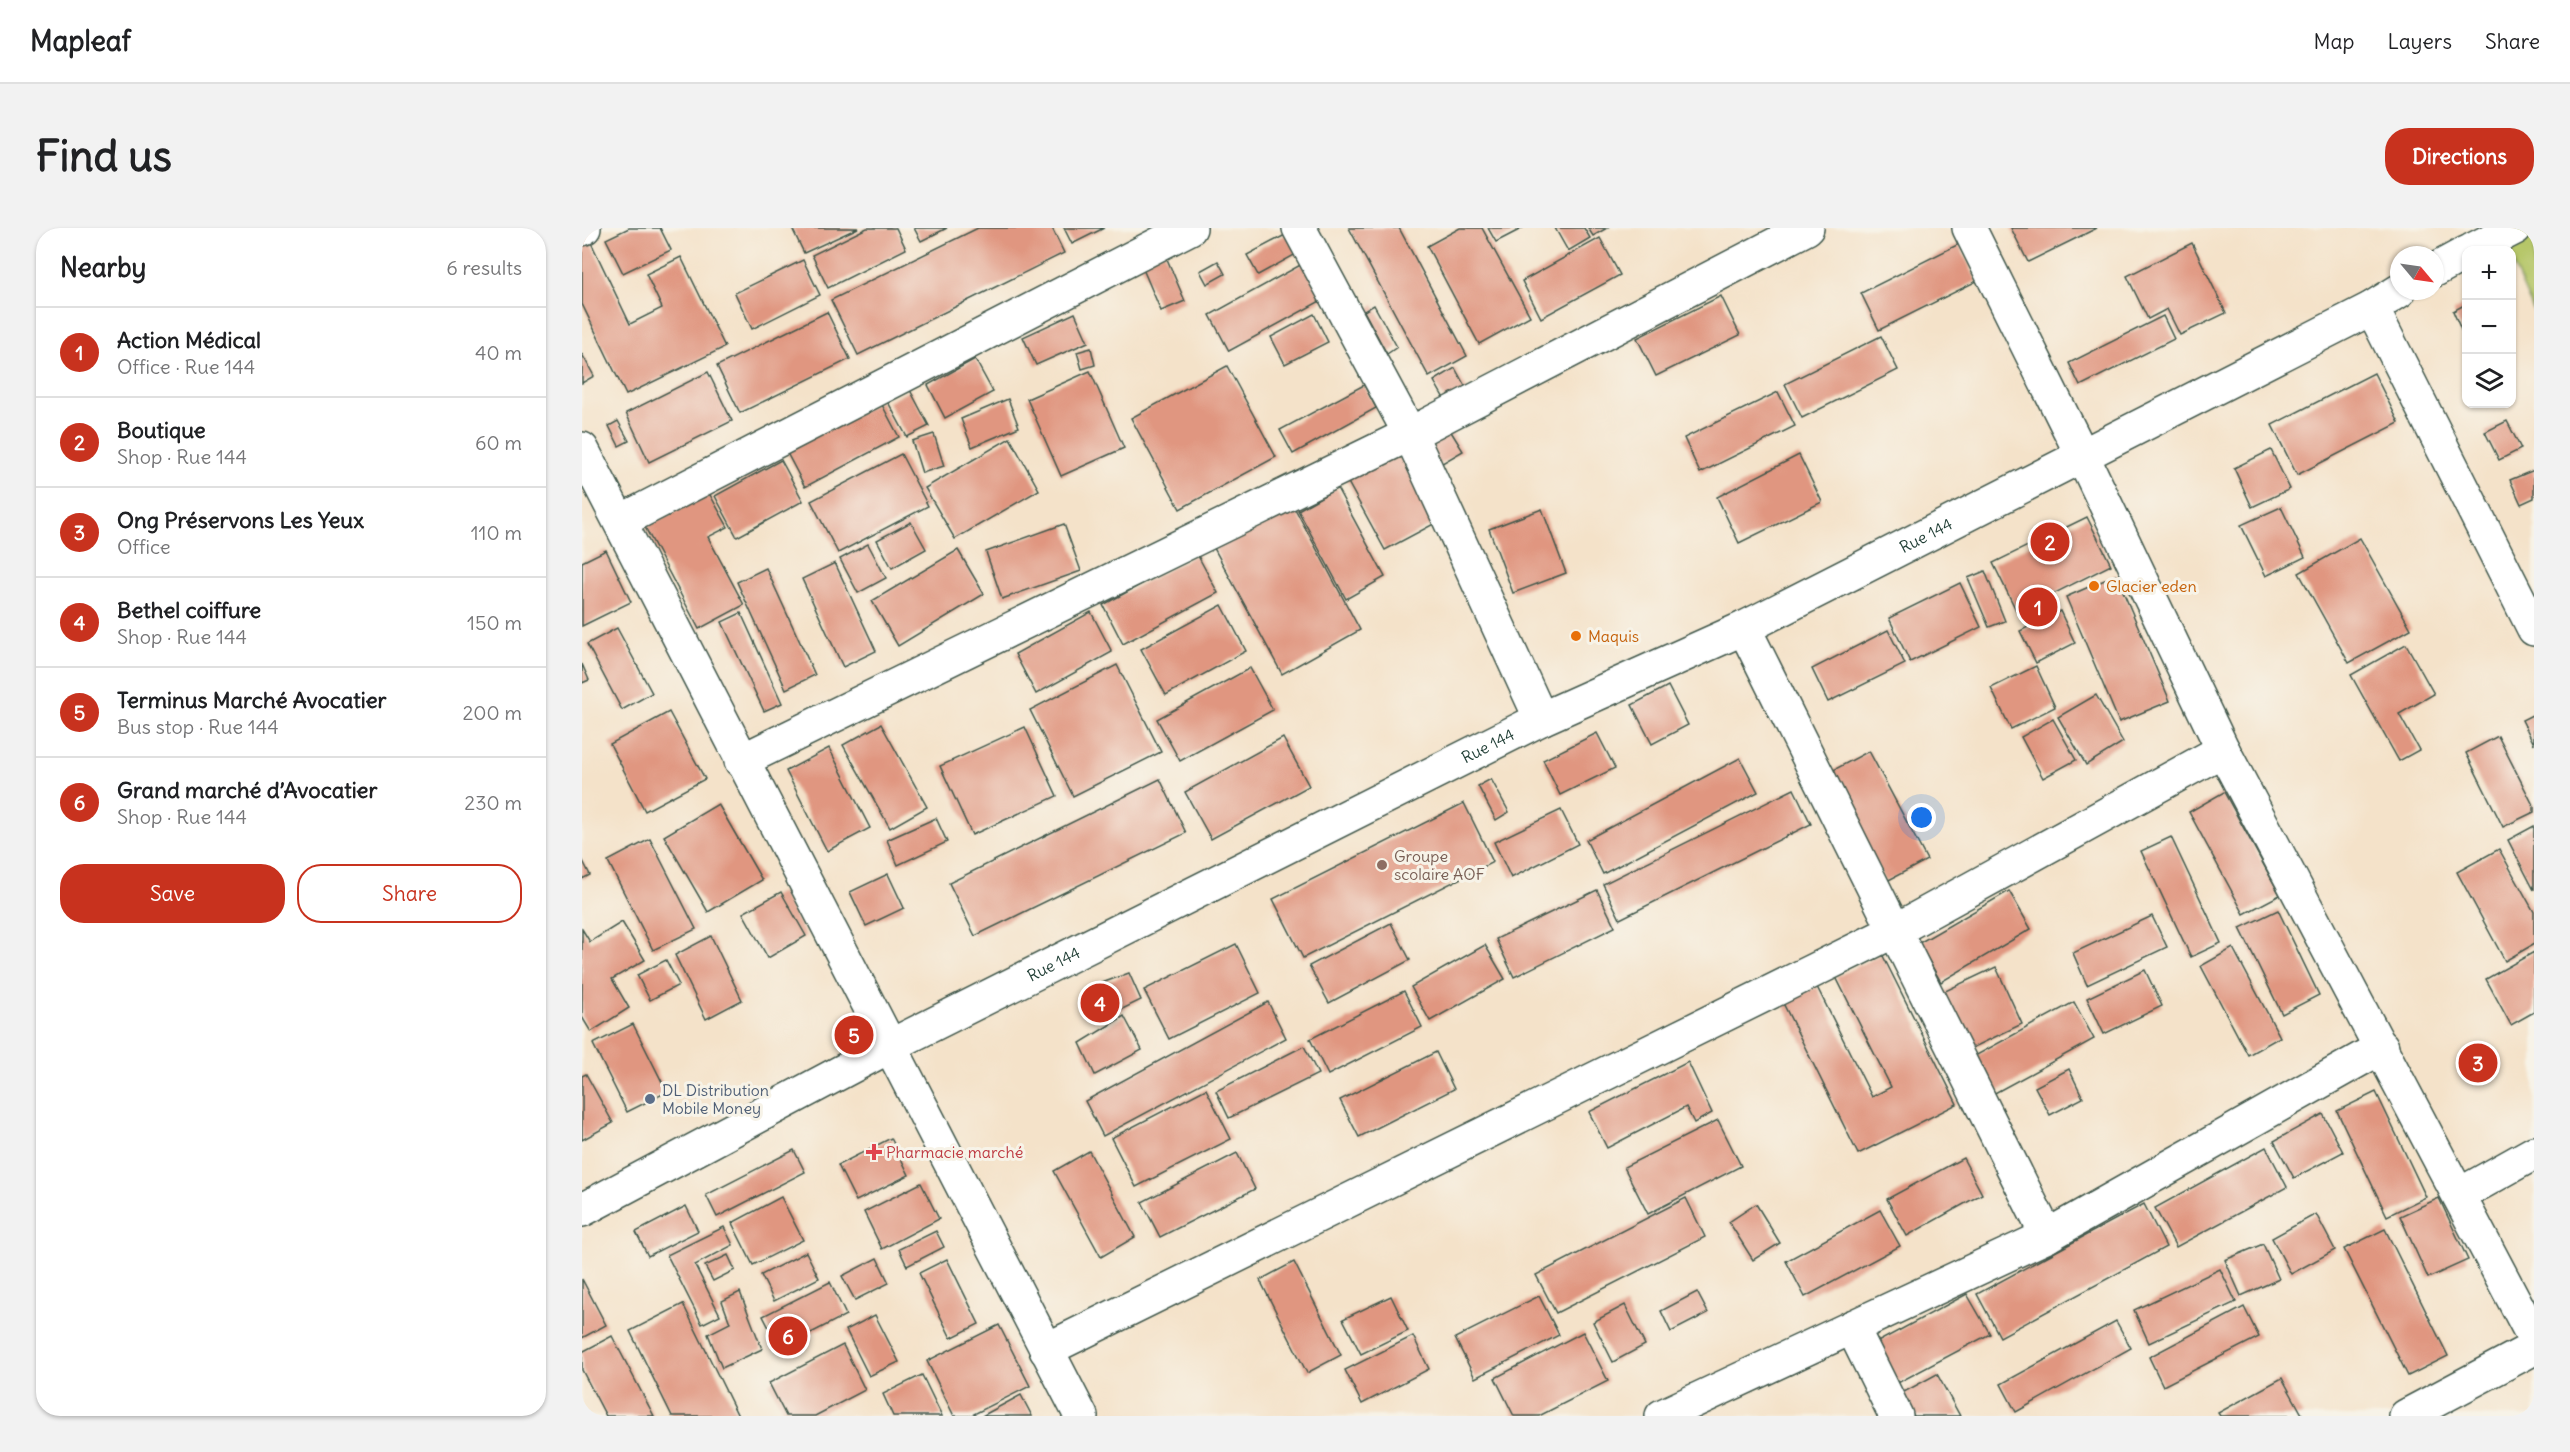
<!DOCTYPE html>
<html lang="en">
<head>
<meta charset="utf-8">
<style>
	body { margin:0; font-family:Delius,sans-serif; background:#f2f2f2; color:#202124 }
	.controls { position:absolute; right:18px; top:18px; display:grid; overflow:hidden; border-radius:12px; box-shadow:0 2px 4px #0004 }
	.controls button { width:54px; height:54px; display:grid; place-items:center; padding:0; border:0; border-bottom:2px solid #e0e0e0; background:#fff; color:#202124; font:30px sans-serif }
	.compass { position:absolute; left:1808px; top:18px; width:54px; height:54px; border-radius:50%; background:#fff; box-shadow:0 2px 4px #0004; rotate:119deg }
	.you { position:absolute; left:1340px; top:590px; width:21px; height:21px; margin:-15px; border:4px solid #fff; border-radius:50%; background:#1a73e8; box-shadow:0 0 0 9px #1a73e833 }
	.badge { display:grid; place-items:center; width:39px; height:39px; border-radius:50%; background:#c8321e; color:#fff; font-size:20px; font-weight:700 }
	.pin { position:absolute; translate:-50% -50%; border:3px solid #fff; box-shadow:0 2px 6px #0006 }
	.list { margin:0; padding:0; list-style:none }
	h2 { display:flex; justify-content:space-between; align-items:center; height:78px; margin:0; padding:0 24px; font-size:26px }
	h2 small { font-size:20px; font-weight:400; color:#757577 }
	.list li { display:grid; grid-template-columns:39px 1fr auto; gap:18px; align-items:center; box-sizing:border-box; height:90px; padding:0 24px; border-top:2px solid #e0e0e0 }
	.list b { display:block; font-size:22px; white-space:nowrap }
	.list p { margin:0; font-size:20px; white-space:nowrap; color:#757577 }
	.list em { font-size:20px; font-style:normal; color:#757577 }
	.actions { display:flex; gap:12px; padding:18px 24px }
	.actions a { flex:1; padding:14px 0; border:2px solid #c8321e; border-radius:24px; text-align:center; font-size:21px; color:#c8321e }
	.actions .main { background:#c8321e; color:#fff }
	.icon { flex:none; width:33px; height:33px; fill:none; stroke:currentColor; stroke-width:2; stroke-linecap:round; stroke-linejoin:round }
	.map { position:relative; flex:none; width:1952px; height:1188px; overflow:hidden; border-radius:24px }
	header { display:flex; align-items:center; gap:36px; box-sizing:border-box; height:84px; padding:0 30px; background:#fff; border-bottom:2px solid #e0e0e0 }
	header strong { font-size:28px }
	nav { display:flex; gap:33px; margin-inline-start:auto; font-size:21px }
	.intro { display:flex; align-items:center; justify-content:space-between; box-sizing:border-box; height:144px; padding:0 36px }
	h1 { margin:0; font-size:42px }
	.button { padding:15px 27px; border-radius:24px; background:#c8321e; color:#fff; font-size:21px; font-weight:700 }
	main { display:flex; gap:36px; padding:0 36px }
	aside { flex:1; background:#fff; border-radius:24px; box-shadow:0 2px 4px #0004 }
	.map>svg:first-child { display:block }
	.green { fill:#b5c668; stroke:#6a824e; stroke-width:1.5 }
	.building { fill:#e09680 }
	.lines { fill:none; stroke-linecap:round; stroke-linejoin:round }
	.minor-casing { stroke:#3f564a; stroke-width:36 }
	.minor { stroke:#fff; stroke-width:33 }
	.food-dot { fill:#e8710a; stroke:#f7f3e8; stroke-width:2 }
	.education-dot { fill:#8d6e63; stroke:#f7f3e8; stroke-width:2 }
	.service-dot { fill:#5c6f8a; stroke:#f7f3e8; stroke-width:2 }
	.health-dot { fill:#e0444e; stroke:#f7f3e8; stroke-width:2 }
	.labels { text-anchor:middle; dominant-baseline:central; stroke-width:6; stroke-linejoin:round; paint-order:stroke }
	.street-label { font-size:16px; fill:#1f3d34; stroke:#f7f3e8 }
	.food-label { font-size:16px; fill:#c56008; stroke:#f7f3e8; text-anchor:start }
	.education-label { font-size:16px; fill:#785e54; stroke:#f7f3e8; text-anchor:start }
	.service-label { font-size:16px; fill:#4e5e75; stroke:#f7f3e8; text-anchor:start }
	.health-label { font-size:16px; fill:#be3a42; stroke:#f7f3e8; text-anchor:start }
</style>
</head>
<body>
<header>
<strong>Mapleaf</strong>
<nav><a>Map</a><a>Layers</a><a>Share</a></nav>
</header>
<div class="intro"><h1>Find us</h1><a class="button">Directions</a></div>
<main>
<aside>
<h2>Nearby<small>6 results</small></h2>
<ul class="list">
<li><span class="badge">1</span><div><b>Action Médical</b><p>Office · Rue 144</p></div><em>40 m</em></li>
<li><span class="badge">2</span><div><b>Boutique</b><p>Shop · Rue 144</p></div><em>60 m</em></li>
<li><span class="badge">3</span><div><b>Ong Préservons Les Yeux</b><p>Office</p></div><em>110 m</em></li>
<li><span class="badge">4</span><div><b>Bethel coiffure</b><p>Shop · Rue 144</p></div><em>150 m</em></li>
<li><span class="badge">5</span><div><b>Terminus Marché Avocatier</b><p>Bus stop · Rue 144</p></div><em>200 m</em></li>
<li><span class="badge">6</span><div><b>Grand marché d’Avocatier</b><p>Shop · Rue 144</p></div><em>230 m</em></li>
</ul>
<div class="actions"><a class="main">Save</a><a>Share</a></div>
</aside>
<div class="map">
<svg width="1952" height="1188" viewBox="0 0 1952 1188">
	<rect width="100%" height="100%" fill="#f7f3e8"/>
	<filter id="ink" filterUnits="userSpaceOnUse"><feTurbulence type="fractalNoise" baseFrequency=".0167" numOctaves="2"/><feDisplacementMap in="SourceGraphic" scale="12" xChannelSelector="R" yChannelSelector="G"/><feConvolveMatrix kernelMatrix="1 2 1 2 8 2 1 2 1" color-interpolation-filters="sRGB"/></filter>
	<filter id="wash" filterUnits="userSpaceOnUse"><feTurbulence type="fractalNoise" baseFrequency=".008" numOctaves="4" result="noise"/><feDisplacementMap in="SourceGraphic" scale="24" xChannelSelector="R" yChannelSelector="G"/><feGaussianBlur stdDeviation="1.35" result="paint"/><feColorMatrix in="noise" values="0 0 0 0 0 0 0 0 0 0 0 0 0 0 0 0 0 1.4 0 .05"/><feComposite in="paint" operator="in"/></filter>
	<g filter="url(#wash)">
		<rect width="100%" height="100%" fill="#f4e2c9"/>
		<!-- green -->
		<polygon class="green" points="1937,0 1952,0 1952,84 1930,34 1930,22 1924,22"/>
		<g id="blocks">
			<!-- building -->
			<g class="building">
				<polygon points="47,0 78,0 89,22 41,45 24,11"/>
				<polygon points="210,0 276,0 222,25"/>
				<polygon points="285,0 314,0 324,21 246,60 230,27"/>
				<polygon points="332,0 365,0 339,13"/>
				<polygon points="396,0 470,0 482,25 276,127 249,72"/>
				<polygon points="482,0 522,0 490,16"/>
				<polygon points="767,0 817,0 885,128 847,149"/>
				<polygon points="878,0 900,0 948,88 897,116 845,18"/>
				<polygon points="906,0 941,0 914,14"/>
				<polygon points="973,0 1002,0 1008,10 986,23"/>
				<polygon points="1006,0 1025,0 1011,8"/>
				<polygon points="1429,0 1515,0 1446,34"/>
				<polygon points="4,4 48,96 80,80 64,46 99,29 143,119 44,167 0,76 0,6"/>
				<polygon points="705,6 716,25 676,47 665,27"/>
				<polygon points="1018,10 1038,47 959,90 940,53"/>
				<polygon points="1610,15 1644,85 1598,107 1585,81 1566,91 1545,48"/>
				<polygon points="1377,16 1395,53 1297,102 1279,65"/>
				<polygon points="582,24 603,73 579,83 558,34"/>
				<polygon points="221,32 238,67 170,101 153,65"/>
				<polygon points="636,33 643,46 625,56 618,43"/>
				<polygon points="722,35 742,71 647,123 628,87"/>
				<polygon points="1139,68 1158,107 1074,148 1055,110"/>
				<polygon points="1884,76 1884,102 1880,104 1871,83"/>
				<polygon points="792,77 815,119 805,126 782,83"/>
				<polygon points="245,84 268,131 158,185 135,138"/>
				<polygon points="493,85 506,114 454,137 441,109"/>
				<polygon points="732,86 746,114 703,136 689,109"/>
				<polygon points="1581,88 1592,111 1498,158 1487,135"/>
				<polygon points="1299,108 1316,142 1220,190 1203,156"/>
				<polygon points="509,120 513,137 500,141 495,124"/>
				<polygon points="0,126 12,148 0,155"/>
				<polygon points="393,131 411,164 363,190 346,157"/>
				<polygon points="645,138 694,229 598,281 549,190"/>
				<polygon points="873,140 889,169 868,181 852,153"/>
				<polygon points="508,143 542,220 479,248 445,171"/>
				<polygon points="126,144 150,193 67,234 44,185"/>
				<polygon points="1792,145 1817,195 1715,247 1690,197"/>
				<polygon points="782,157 794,180 711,226 698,202"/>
				<polygon points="328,162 347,198 325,209 306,174"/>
				<polygon points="1196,164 1213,198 1118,245 1102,210"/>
				<polygon points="426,171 437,199 390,219 379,191"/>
				<polygon points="298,173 317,209 223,259 204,223"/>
				<polygon points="36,193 47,213 37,218 27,198"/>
				<polygon points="1925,193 1939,221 1917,232 1903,204"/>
				<polygon points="868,202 881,223 857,237 845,215"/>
				<polygon points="352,206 362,238 340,245 330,213"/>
				<polygon points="428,210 457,262 373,311 343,260"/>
				<polygon points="823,214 863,290 803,322 762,247"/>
				<polygon points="1689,222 1708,261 1670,279 1652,240"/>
				<polygon points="319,226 346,278 256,325 229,273"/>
				<polygon points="1217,227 1240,274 1157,315 1135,269"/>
				<polygon points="199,232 221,273 155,309 133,268"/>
				<polygon points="1952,242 1952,270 1939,276 1928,252"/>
				<polygon points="755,260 803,349 764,371 716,282"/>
				<polygon points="127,265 146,299 126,309 162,377 117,401 63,299"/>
				<polygon points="711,277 778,402 700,446 632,320"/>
				<polygon points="1699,279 1723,329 1684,348 1659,297"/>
				<polygon points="960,281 984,345 931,365 907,301"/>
				<polygon points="1505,289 1529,337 1435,384 1411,335"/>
				<polygon points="329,294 344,321 310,340 295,312"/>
				<polygon points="482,296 499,343 420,371 404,324"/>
				<polygon points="1778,310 1829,401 1767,435 1717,345"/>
				<polygon points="286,316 304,350 276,365 258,331"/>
				<polygon points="24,322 49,374 0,398 0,334"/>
				<polygon points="376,322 402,366 316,418 290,373"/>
				<polygon points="615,326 636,365 541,416 521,377"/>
				<polygon points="253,335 294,423 261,439 220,351"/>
				<polygon points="184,340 233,447 204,461 155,354"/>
				<polygon points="1403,343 1423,393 1407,399 1386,350"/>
				<polygon points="1534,347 1588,473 1537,494 1484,369"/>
				<polygon points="1378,355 1399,399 1328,434 1307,390"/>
				<polygon points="640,377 664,423 584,467 559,421"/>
				<polygon points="1478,383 1493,415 1454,435 1438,403"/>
				<polygon points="509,384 530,424 454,466 433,426"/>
				<polygon points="159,385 200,475 182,483 140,394"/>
				<polygon points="35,400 70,465 40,482 5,416"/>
				<polygon points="1306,402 1323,436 1246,474 1230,441"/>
				<polygon points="1824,416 1852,466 1817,486 1837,522 1817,533 1769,447"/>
				<polygon points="0,436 7,452 0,455"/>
				<polygon points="535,437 579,524 491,568 448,482"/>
				<polygon points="1454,438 1473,479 1429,501 1409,460"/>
				<polygon points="668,440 691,482 598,533 575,491"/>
				<polygon points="1086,458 1106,497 1070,516 1050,477"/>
				<polygon points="1514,467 1541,514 1504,537 1476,489"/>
				<polygon points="87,484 123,551 63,583 28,516"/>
				<polygon points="1952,486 1952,516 1940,492"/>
				<polygon points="1471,491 1494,532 1461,550 1439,509"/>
				<polygon points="299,496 345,579 308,600 261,517"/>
				<polygon points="443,499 475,568 390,607 358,538"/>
				<polygon points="1015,505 1033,540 978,567 961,532"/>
				<polygon points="1916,508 1952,579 1952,584 1921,599 1884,525"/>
				<polygon points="701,510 727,558 629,611 603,564"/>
				<polygon points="247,520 288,600 245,623 204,543"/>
				<polygon points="1287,523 1345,632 1303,654 1246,545"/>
				<polygon points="1158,530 1176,564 1021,646 1004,612"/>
				<polygon points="578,551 604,605 393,708 367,655"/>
				<polygon points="909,551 927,584 914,592 896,558"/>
				<polygon points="1212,561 1229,596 1038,691 1021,656"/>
				<polygon points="1642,564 1698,667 1662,686 1607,584"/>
				<polygon points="882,575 911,634 721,730 691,671"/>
				<polygon points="136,576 180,652 126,684 82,608"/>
				<polygon points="979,582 996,616 929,650 912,614"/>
				<polygon points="354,590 365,614 316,637 305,612"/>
				<polygon points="1952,598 1952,662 1926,612"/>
				<polygon points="1589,609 1639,715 1609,729 1559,623"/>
				<polygon points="68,611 114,701 71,722 26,633"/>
				<polygon points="1917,621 1952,684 1952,716 1923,733 1875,644"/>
				<polygon points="0,631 8,647 0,651"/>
				<polygon points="306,646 322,680 284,698 268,664"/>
				<polygon points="1015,662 1033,699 932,749 914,711"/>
				<polygon points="1427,663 1449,701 1359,754 1337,715"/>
				<polygon points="199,664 224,708 186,730 161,685"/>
				<polygon points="1696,682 1737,767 1700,786 1658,700"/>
				<polygon points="1570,688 1585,719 1505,757 1491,725"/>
				<polygon points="40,694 63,732 30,751 47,780 9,804 0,789 0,701 8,714"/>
				<polygon points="809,695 828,732 747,775 727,738"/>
				<polygon points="129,708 160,772 124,791 93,727"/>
				<polygon points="654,716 678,765 587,811 562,762"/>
				<polygon points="903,717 923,751 848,793 829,759"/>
				<polygon points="1651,720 1698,809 1666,827 1619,738"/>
				<polygon points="1952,724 1952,784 1929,797 1904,751"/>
				<polygon points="1300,726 1375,876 1276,926 1201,775 1235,759 1290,869 1309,859 1254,749"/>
				<polygon points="84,732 97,757 68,772 55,747"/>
				<polygon points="1414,739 1440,796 1386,822 1359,765"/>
				<polygon points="1563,742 1580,778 1522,806 1505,770"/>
				<polygon points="547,745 559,772 526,788 512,758"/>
				<polygon points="822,763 840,799 746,847 728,811"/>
				<polygon points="686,774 704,810 521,908 503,873"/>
				<polygon points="1492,774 1512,811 1411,866 1391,829"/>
				<polygon points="542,788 560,822 513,847 498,815"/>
				<polygon points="51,796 85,864 45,884 11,816"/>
				<polygon points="722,818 736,846 647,890 634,863"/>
				<polygon points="854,824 872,861 777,909 758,872"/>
				<polygon points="1106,834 1130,885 1112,895 1104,879 1025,920 1007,884"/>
				<polygon points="1487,841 1501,870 1468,887 1453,859"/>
				<polygon points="4,846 31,895 0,912 0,848"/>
				<polygon points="624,861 649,911 554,959 529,910"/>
				<polygon points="1794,864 1844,969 1805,988 1755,883"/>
				<polygon points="1741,886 1761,924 1712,950 1692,913"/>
				<polygon points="1136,892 1159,938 1066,986 1042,939"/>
				<polygon points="309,910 327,947 274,973 256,937"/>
				<polygon points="1684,919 1705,959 1594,1019 1573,980"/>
				<polygon points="212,922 223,944 135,989 124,967"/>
				<polygon points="507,923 553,1009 519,1029 472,943"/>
				<polygon points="655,925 673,961 578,1009 560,974"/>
				<polygon points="1381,930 1400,966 1325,1008 1305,971"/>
				<polygon points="339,955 357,991 300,1021 282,984"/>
				<polygon points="199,969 221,1012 171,1037 150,995"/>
				<polygon points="1104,970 1123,1009 974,1085 954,1047"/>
				<polygon points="1857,970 1886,1032 1846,1050 1818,988"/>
				<polygon points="1174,976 1198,1015 1171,1032 1147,994"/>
				<polygon points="1562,976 1584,1019 1418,1109 1395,1066"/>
				<polygon points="104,978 116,1003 66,1028 54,1004"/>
				<polygon points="1298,982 1318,1018 1223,1069 1204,1033"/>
				<polygon points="1734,986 1753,1022 1709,1046 1690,1010"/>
				<polygon points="142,999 151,1017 113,1037 138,1087 120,1096 85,1027"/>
				<polygon points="1803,1001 1866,1128 1826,1148 1762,1021"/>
				<polygon points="354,1003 362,1019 325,1038 317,1021"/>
				<polygon points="1681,1016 1697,1051 1659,1068 1643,1032"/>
				<polygon points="224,1024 237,1050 192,1073 179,1047"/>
				<polygon points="146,1027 153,1042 131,1053 123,1038"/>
				<polygon points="295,1030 307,1055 273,1072 260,1048"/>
				<polygon points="365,1031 397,1096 369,1110 337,1045"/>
				<polygon points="712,1034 759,1127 725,1145 678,1052"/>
				<polygon points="1638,1041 1654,1074 1567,1115 1552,1082"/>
				<polygon points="0,1051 24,1097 0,1110"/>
				<polygon points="248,1054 264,1087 198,1121 181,1088"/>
				<polygon points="158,1064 180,1121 140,1140 126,1106 148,1095 140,1073"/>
				<polygon points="1115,1064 1126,1085 1089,1104 1079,1083"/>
				<polygon points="1385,1066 1408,1106 1310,1158 1288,1118"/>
				<polygon points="809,1068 826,1103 779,1126 761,1091"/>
				<polygon points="957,1068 977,1107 893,1150 873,1110"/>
				<polygon points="101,1076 156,1188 90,1188 48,1103"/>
				<polygon points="1043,1077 1063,1117 1031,1134 1011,1094"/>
				<polygon points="1662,1079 1677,1109 1581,1158 1567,1129"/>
				<polygon points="293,1087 317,1134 287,1148 264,1102"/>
				<polygon points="1534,1093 1549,1120 1434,1184 1419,1156"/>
				<polygon points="417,1097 448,1158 388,1188 372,1188 345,1133"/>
				<polygon points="1001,1104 1026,1153 957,1188 932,1188 913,1150"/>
				<polygon points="30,1108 72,1188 24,1188 0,1142 0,1124"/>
				<polygon points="831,1108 847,1141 780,1176 763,1142"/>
				<polygon points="261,1117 283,1162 233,1188 204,1188 187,1155"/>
				<polygon points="1355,1146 1378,1188 1332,1188 1320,1165"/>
				<polygon points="340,1147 360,1188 311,1188 301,1166"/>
				<polygon points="1700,1150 1721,1188 1638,1188 1636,1185"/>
				<polygon points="439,1167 450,1188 400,1188"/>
			</g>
		</g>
	</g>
	<g filter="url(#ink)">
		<use href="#blocks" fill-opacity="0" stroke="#3f564a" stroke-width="1.5"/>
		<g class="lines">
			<!-- minor casing -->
			<g class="minor-casing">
				<g id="minor">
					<polyline points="717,0 828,206 959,491"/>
					<polyline points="1387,0 1501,229 1641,522 1952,1110"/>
					<polyline points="0,1 2,0"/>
					<polyline points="1890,22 1933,0"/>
					<polyline points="1853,42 1884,25"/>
					<polyline points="1790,80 1952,401"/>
					<polyline points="0,221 499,1188"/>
					<polyline points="39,293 608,0"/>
					<polyline points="1162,400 1465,1008"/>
					<polyline points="159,533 828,206 1225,0"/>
					<polyline points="1877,967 1952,925"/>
					<path id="s1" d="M0 982 308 818 959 491 1162 400 1790 80 1817 63"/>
					<polyline points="1270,1099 1314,1188"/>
					<polyline points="464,1122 1314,702 1641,522"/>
					<polyline points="1080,1188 1465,1008 1800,819"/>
					<polyline points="1824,1188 1952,1120"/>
				</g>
			</g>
			<!-- minor -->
			<use href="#minor" class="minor"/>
		</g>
	</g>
	<!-- markers -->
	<g class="food-dot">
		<circle cx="1512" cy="358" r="6"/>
		<circle cx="994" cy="408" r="6"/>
	</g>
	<circle class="education-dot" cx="800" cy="637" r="6"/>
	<circle class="service-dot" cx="68" cy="871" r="6"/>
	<path class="health-dot" d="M289 915h6v6h6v6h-6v6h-6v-6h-6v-6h6z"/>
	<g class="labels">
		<!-- street labels -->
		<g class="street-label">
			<text stroke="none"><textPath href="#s1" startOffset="1504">Rue 144</textPath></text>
			<text stroke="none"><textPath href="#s1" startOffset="1018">Rue 144</textPath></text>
			<text stroke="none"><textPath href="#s1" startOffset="532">Rue 144</textPath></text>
		</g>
		<!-- food labels -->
		<g class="food-label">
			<text x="1524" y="358">Glacier eden</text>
			<text x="1006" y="408">Maquis</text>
		</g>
		<!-- education labels -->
		<g class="education-label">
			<text x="812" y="628">Groupe<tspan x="812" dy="18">scolaire AOF</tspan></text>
		</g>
		<!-- service labels -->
		<g class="service-label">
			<text x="80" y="862">DL Distribution<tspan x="80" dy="18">Mobile Money</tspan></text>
		</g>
		<!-- health labels -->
		<g class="health-label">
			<text x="304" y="924">Pharmacie marché</text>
		</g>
	</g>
</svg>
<div class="controls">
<button>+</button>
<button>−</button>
<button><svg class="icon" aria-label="layers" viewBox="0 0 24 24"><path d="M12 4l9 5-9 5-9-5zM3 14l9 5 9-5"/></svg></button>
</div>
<svg class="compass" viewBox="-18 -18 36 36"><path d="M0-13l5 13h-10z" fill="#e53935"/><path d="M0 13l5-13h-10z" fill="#757577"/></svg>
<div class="you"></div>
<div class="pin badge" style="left:1456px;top:379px">1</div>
<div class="pin badge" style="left:1468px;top:314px">2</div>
<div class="pin badge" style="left:1896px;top:835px">3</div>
<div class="pin badge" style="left:518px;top:775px">4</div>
<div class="pin badge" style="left:272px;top:807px">5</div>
<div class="pin badge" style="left:206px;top:1108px">6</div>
</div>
</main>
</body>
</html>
